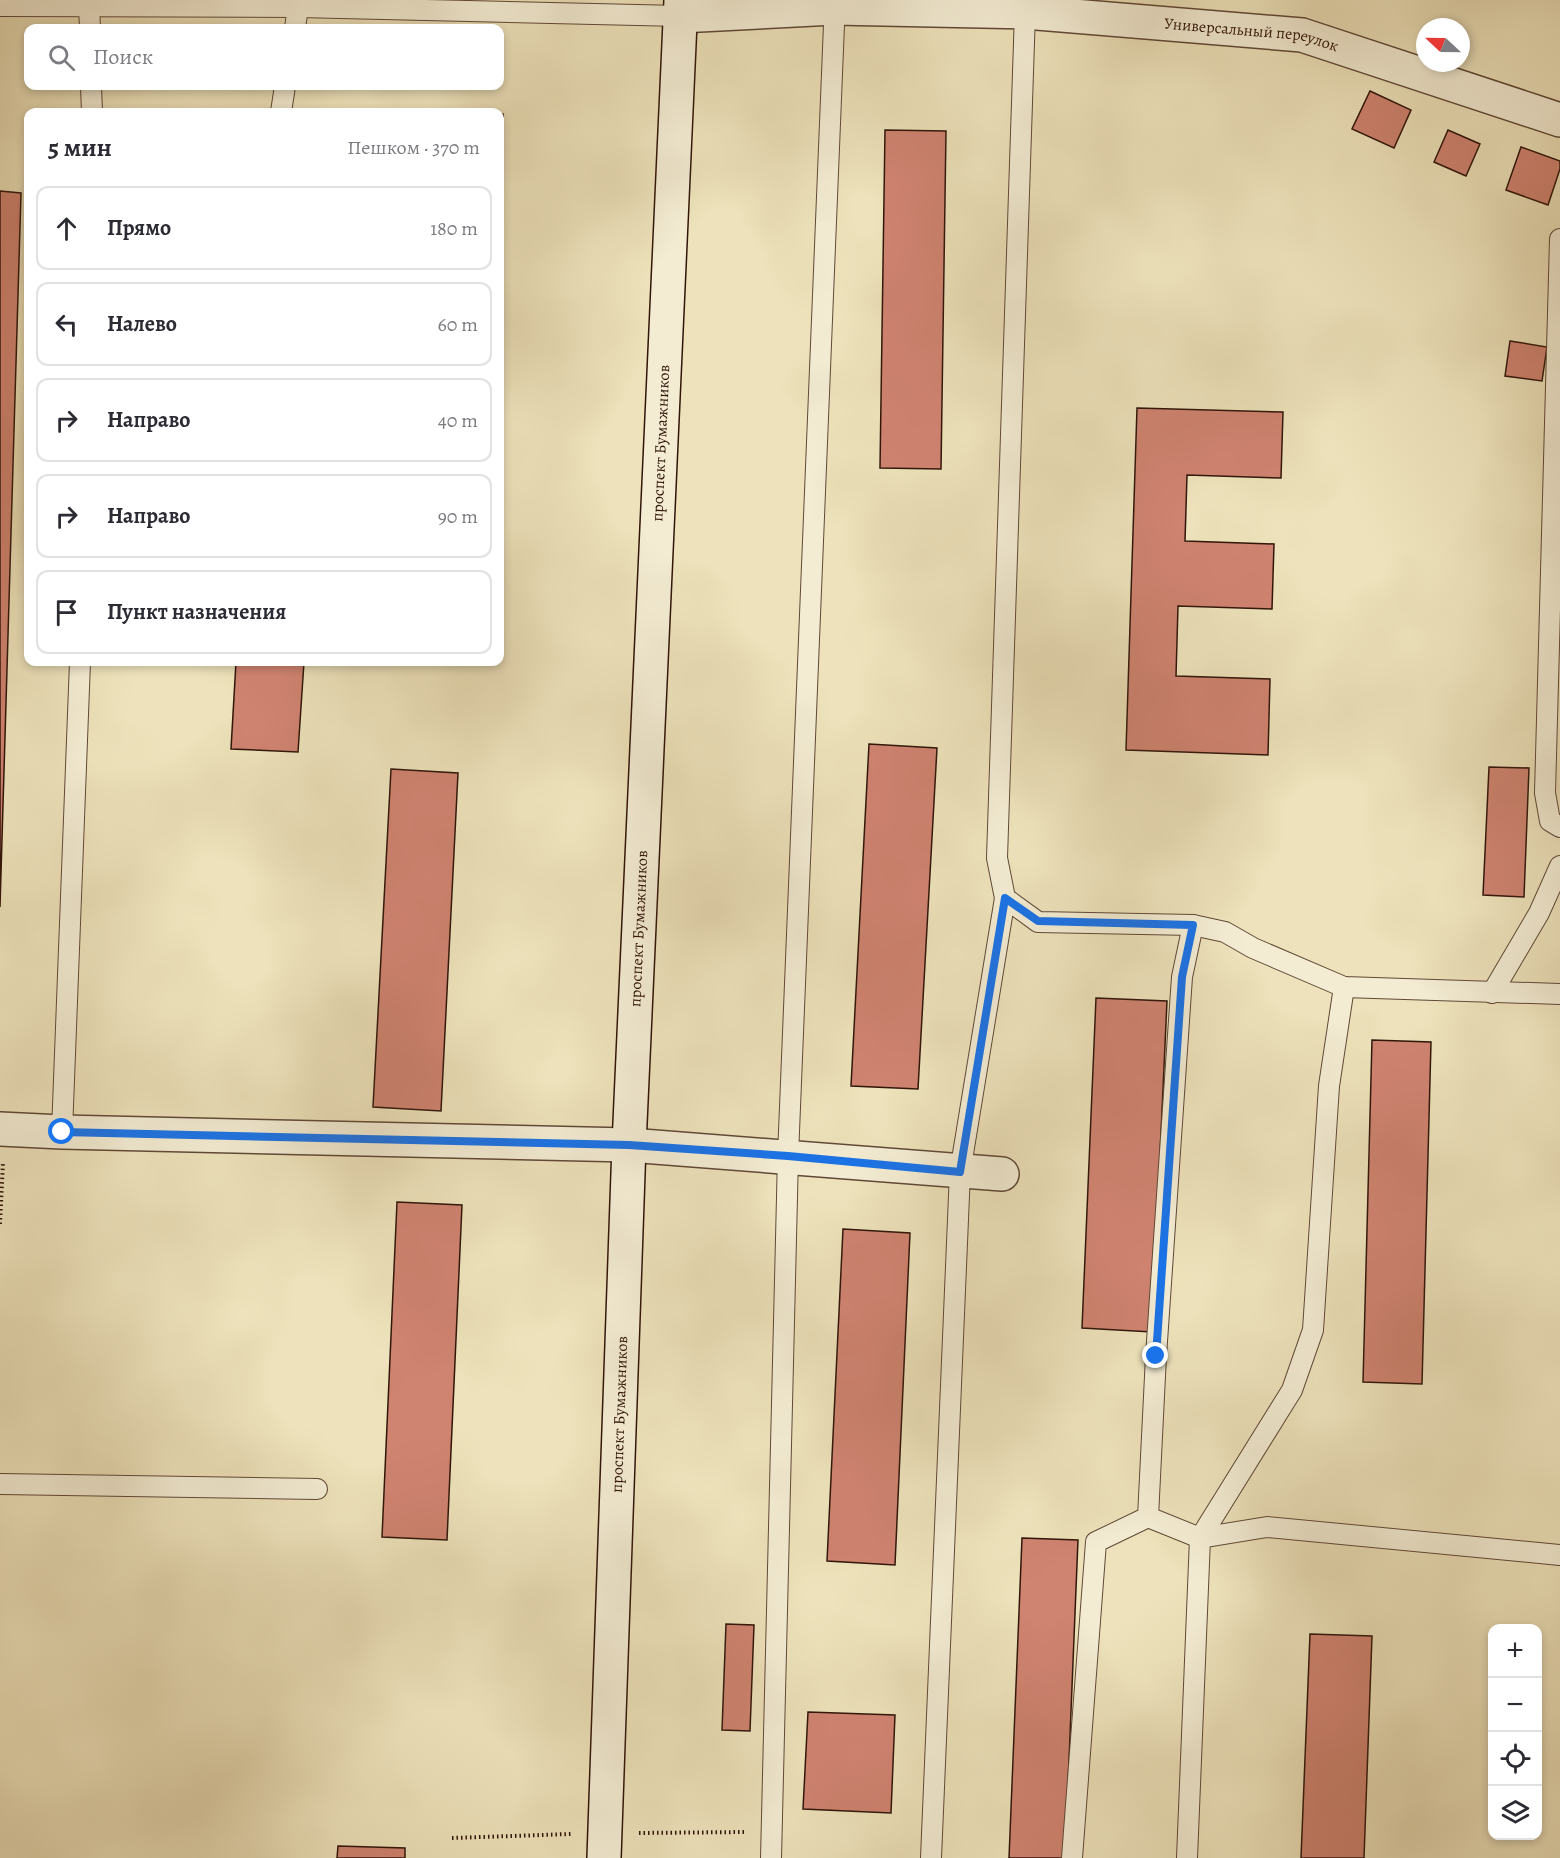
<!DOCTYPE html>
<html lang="ru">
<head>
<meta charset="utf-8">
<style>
	body { margin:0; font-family:Alegreya,serif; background:#f7f7f7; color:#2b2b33 }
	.controls { position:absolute; right:18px; bottom:18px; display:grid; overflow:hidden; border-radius:12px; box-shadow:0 3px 9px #0003 }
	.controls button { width:54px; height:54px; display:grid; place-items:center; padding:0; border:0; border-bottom:2px solid #e1e1e2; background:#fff; color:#2b2b33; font:30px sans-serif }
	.compass { position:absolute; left:1416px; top:18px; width:54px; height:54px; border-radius:50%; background:#fff; box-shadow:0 3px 9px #0003; rotate:292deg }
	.stop { position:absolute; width:18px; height:18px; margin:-14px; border:4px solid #1a73e8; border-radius:50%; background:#fff }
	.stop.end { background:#1a73e8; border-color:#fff; box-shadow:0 2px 6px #0008 }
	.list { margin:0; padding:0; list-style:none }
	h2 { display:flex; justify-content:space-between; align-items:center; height:78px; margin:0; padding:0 24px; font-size:26px }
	h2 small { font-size:20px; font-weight:400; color:#7c7c81 }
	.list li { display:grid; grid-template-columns:39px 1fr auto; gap:18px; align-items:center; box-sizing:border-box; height:84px; margin:0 12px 12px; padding:0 12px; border:2px solid #e1e1e2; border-radius:12px }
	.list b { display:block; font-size:22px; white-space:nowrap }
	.list em { font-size:20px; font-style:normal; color:#7c7c81 }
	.icon { flex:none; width:33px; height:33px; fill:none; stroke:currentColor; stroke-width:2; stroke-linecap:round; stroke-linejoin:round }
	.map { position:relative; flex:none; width:1560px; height:1858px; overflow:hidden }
	.search { position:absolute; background:#fff; box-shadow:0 3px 9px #0003; left:24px; top:24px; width:480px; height:66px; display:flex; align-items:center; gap:15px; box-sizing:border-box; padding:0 21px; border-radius:12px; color:#7c7c81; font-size:22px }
	.panel { position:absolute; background:#fff; box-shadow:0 3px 9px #0003; left:24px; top:108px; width:480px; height:558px; border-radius:12px }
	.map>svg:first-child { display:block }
	.building { fill:#cf8371; stroke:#301609; stroke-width:1.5 }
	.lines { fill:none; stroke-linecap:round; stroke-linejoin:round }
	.lane-casing { stroke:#5f4936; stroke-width:22 }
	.street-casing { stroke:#5f4936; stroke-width:36 }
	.secondary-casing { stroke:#301609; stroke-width:36 }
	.path { stroke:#301609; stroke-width:4; stroke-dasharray:1.5 3; stroke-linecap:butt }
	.lane { stroke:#f3ecd3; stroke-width:20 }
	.street { stroke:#f3ecd3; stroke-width:33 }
	.secondary { stroke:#f3ecd3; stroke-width:33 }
	.route { stroke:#1a73e8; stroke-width:8 }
	.labels { text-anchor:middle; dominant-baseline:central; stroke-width:4.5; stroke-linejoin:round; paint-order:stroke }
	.street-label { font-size:16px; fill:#301609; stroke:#f3ecd3 }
</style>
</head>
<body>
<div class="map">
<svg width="1560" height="1858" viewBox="0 0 1560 1858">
	<rect width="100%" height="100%" fill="#ede2bb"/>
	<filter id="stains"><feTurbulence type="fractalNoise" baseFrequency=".00333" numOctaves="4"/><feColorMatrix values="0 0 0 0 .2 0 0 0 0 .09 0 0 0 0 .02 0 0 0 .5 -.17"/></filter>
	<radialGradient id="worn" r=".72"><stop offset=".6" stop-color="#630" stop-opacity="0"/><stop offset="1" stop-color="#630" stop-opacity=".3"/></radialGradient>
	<!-- building -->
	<g class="building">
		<polygon points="1370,91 1411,110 1394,148 1352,129"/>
		<polygon points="500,114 503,114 500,195"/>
		<polygon points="885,130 946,131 941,469 880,468"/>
		<polygon points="1448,130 1480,144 1466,176 1434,162"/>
		<polygon points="1521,147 1560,161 1560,169 1548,205 1506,190"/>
		<polygon points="0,191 21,193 0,907"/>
		<polygon points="1510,341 1547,347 1542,381 1505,376"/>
		<polygon points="1137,408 1283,412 1281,478 1187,475 1185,541 1274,544 1272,609 1178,606 1176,676 1270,679 1268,755 1126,750"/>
		<polygon points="236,662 304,662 298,752 231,749"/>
		<polygon points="869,744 937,748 918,1089 851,1086"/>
		<polygon points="1489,767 1529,768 1524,897 1483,895"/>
		<polygon points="391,769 458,773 441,1111 373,1107"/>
		<polygon points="1096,998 1167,1001 1152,1332 1082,1328"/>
		<polygon points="1372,1040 1431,1042 1422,1384 1363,1382"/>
		<polygon points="397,1202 462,1205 447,1540 382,1537"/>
		<polygon points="843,1229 910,1233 895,1565 827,1561"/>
		<polygon points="1022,1538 1078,1540 1065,1858 1009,1858"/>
		<polygon points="726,1624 754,1625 750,1731 722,1730"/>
		<polygon points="1310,1634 1372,1636 1364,1858 1301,1858"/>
		<polygon points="808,1712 895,1715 891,1813 803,1809"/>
		<polygon points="338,1846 405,1848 405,1858 337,1858"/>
	</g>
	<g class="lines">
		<!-- lane casing -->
		<g class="lane-casing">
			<g id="lane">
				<polyline points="0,6 298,7 680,16"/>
				<polyline points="89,6 90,28"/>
				<polyline points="1025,12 997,858 1005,898 1038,922 1193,925 1225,932 1253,948 1344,987 1560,994"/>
				<polyline points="295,28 298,7"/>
				<polyline points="91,86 92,112"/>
				<polyline points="281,112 285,86"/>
				<polyline points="1560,239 1545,793 1550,821 1560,827"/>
				<polyline points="1492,993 1539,913 1560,866"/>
				<polyline points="62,1132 80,662"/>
				<polyline points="0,1484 317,1489"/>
				<polyline points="1148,1517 1200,1538 1267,1527 1560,1555"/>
				<polyline points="771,1858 788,1156 835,0"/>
				<polyline points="931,1858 960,1172 1005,898"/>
				<polyline points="1072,1858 1096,1542 1148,1517 1156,1356 1182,977 1193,925"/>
				<polyline points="1187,1858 1200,1538 1292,1390 1313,1330 1329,1086 1344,987"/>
			</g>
		</g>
		<!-- street casing -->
		<g class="street-casing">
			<g id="street">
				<path id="s1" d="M680 16 834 8 1025 12 1302 35 1560 120"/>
				<polyline points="0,1129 62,1132 629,1145 1002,1174"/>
			</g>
		</g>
		<!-- secondary casing -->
		<g class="secondary-casing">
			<g id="secondary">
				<path id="s2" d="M604 1858 629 1145 681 0"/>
			</g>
		</g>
		<!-- path -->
		<g class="path">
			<polyline points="0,1224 3,1162"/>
			<polyline points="639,1833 745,1832"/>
			<polyline points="452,1838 571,1834"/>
		</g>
		<!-- lane -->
		<use href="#lane" class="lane"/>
		<!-- street -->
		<use href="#street" class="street"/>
		<!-- secondary -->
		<use href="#secondary" class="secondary"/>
	</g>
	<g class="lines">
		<!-- route -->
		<polyline class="route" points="62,1132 629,1145 788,1156 960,1172 1005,898 1038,921 1193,925 1182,977 1156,1356"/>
	</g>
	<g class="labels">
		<!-- street labels -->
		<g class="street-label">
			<text stroke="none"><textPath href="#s1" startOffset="573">Универсальный переулок</textPath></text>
			<text stroke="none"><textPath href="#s2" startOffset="1416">проспект Бумажников</textPath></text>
			<text stroke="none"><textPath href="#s2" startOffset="930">проспект Бумажников</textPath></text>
			<text stroke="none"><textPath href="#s2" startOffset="444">проспект Бумажников</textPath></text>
		</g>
	</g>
	<rect width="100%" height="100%" filter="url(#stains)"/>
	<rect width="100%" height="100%" fill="url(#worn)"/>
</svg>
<div class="controls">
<button>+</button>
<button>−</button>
<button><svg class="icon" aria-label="locate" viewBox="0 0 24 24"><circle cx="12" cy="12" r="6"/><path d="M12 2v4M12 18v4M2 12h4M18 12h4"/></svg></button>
<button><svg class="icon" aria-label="layers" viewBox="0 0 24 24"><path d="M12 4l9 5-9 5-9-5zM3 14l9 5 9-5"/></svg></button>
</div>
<svg class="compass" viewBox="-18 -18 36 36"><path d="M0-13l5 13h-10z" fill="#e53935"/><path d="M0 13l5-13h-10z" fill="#7c7c81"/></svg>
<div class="stop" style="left:62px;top:1132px"></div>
<div class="stop end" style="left:1156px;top:1356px"></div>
<div class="search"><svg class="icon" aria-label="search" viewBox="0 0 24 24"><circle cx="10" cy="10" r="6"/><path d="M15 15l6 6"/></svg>Поиск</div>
<section class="panel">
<h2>5 мин<small>Пешком · 370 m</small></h2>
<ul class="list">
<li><svg class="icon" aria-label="ahead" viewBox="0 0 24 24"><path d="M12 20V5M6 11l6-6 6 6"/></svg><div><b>Прямо</b></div><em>180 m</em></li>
<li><svg class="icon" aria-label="left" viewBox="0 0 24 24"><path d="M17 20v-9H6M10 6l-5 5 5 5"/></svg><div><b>Налево</b></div><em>60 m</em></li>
<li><svg class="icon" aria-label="right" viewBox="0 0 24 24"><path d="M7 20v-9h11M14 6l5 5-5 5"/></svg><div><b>Направо</b></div><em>40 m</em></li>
<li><svg class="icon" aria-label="right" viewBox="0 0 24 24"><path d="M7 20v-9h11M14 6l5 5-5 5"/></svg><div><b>Направо</b></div><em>90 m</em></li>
<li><svg class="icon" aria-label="arrive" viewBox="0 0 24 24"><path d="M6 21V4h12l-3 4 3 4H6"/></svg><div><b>Пункт назначения</b></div></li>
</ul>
</section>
</div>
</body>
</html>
